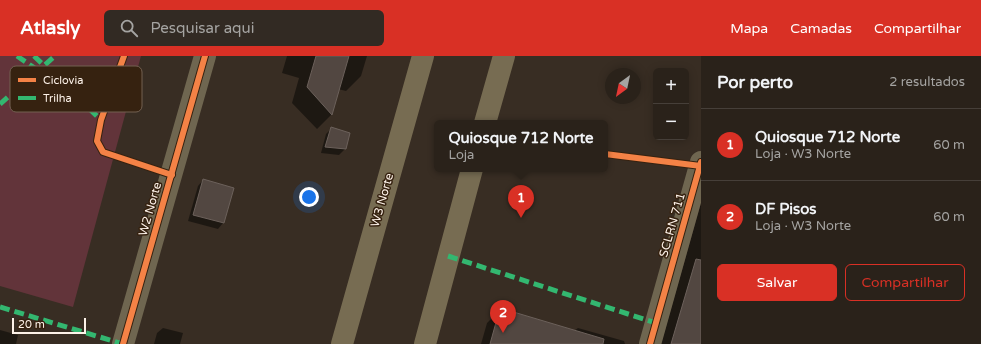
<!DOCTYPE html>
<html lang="pt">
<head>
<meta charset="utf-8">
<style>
	body { margin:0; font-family:"Varela Round",sans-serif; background:#322a23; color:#f1f3f6 }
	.controls { position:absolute; right:12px; top:12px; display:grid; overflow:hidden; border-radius:6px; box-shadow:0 2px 10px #0003 }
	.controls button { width:36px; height:36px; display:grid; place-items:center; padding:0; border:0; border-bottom:1px solid #463f39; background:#2a221a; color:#f1f3f6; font:20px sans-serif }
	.compass { position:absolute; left:605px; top:12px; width:36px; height:36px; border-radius:50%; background:#2a221a; box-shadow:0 2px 10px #0003; rotate:213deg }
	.scale { position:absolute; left:12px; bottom:10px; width:74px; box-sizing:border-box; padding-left:4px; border:2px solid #fdf2e9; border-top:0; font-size:11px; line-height:14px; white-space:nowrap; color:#fdf2e9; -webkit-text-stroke:3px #362210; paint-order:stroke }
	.you { position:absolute; left:309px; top:141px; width:14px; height:14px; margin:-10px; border:3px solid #fff; border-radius:50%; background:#1a73e8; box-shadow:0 0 0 6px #1a73e833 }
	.badge { display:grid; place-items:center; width:26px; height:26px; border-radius:50%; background:#d93025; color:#fff; font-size:13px; font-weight:700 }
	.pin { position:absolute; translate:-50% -33px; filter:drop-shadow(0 1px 2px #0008) }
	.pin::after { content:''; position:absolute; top:21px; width:14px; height:12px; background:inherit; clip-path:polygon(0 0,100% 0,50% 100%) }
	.popup { position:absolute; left:434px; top:64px; width:174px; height:52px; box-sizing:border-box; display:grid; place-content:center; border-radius:6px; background:#2a221a; filter:drop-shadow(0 1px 3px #0005); font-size:13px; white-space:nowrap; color:#a5a4a2 }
	.popup b { font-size:15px; color:#f1f3f6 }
	.popup::after { content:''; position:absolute; left:50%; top:100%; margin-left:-8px; border:8px solid transparent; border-top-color:#2a221a }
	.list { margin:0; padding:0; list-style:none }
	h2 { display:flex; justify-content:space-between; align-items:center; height:52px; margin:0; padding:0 16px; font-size:17px }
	h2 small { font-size:13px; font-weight:400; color:#a5a4a2 }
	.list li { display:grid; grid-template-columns:26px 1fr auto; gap:12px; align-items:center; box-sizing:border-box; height:72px; padding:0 16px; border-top:1px solid #463f39 }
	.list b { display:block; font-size:15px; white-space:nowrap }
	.list p { margin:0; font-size:13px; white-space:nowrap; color:#a5a4a2 }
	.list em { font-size:13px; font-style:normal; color:#a5a4a2 }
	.actions { display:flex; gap:8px; padding:12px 16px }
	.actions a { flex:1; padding:9px 0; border:1px solid #d93025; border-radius:6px; text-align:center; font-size:14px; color:#d93025 }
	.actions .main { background:#d93025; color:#fff }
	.icon { flex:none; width:22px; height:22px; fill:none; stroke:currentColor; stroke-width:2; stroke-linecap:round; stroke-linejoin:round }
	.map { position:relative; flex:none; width:701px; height:288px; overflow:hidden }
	header { display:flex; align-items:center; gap:24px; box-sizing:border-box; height:56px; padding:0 20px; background:#d93025; color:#fff }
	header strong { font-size:19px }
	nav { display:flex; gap:22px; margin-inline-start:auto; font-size:14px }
	.search { width:280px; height:36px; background:#322a23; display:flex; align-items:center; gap:10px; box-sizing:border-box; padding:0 14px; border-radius:6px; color:#a5a4a2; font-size:15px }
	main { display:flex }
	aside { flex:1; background:#2a221a }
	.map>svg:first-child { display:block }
	.green { fill:#62343a }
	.shadow { fill:#0007 }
	.building { fill:#524741; stroke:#6c615b }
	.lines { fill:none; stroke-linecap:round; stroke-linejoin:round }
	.secondary { stroke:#6f6650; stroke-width:22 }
	.primary { stroke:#776c52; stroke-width:22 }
	.quiet { stroke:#33b770; stroke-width:5; stroke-dasharray:10 5; stroke-linecap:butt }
	.cycleway-casing { stroke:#362210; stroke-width:8 }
	.cycleway { stroke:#f48246; stroke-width:6 }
	.labels { text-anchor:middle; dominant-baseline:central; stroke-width:3; stroke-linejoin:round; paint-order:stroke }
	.street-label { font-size:12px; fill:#fdf2e9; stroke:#362210 }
	.key { fill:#362210; stroke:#726051; stroke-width:1 }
	.key-label { font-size:11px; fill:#fdf2e9 }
</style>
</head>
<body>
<header>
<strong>Atlasly</strong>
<div class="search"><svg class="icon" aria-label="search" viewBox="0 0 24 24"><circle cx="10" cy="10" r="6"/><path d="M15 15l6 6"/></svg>Pesquisar aqui</div>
<nav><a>Mapa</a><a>Camadas</a><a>Compartilhar</a></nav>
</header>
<main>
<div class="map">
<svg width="701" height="288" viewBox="0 0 701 288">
	<rect width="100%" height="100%" fill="#382d23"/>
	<!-- green -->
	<polygon class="green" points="0,0 141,0 73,251 0,230"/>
	<!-- shadow -->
	<g class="shadow">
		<polygon points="287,0 367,0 361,20 346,35 338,33 331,59 317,73 292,47 299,22 282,17"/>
		<polygon points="331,73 345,93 339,99 321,97 326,78"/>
		<polygon points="203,124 233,132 223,167 218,173 188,165 198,130"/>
		<polygon points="701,147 701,288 661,288"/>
		<polygon points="500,254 574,275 578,272 624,285 625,288 481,288 487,267"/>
		<polygon points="163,272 183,277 180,288 154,288 157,277"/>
		<polygon points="0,274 18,279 16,288 0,288"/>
	</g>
	<!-- building -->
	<g class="building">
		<polygon points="316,0 349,0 332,59 307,31"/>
		<polygon points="331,71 350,77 346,93 325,91"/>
		<polygon points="203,123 234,132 224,167 193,159"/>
		<polygon points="696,203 701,204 701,288 671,288"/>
		<polygon points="500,252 604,283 603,288 490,288"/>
	</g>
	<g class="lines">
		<!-- secondary -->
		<g class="secondary">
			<polyline points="123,288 205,0"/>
			<polyline points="650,288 701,106"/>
		</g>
		<!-- primary -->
		<g class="primary">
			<polyline points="485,67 504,0"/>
			<polyline points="342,288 423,0"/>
			<polyline points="425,288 472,113"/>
		</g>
		<!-- quiet -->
		<g class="quiet">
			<polyline points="17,0 77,41 101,64"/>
			<polyline points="34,0 65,29"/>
			<polyline points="0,48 55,0"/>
			<polyline points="448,200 656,267"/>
			<polyline points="0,251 123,288"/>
		</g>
		<!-- cycleway casing -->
		<g class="cycleway-casing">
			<g id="cycleway">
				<polyline points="124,0 101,64 97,85 103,96 172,119"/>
				<polyline points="605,98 701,110"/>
				<polyline points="123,288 205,0"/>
				<polyline points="650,288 701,106"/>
			</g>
		</g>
		<!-- cycleway -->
		<use href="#cycleway" class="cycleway"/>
	</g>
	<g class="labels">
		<!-- street labels -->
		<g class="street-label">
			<text transform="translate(382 144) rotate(-74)">W3 Norte</text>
			<text transform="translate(150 153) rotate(-74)">W2 Norte</text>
			<text transform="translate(672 169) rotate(-74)">SCLRN 711</text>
		</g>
	</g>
	<!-- legend -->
	<rect x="10" y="10" width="132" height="46" rx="6" class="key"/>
	<rect x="18" y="22" width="18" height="4" fill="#f48246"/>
	<rect x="18" y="40" width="18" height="4" fill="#33b770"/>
	<g class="key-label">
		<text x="43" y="28">Ciclovia</text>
		<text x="43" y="46">Trilha</text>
	</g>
</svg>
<div class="controls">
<button>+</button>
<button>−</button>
</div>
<svg class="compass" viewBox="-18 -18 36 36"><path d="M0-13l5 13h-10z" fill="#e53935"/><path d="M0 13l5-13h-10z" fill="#a5a4a2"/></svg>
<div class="scale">20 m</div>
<div class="you"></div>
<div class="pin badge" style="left:521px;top:162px">1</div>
<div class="popup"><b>Quiosque 712 Norte</b>Loja</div>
<div class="pin badge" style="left:503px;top:277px">2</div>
</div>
<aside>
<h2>Por perto<small>2 resultados</small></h2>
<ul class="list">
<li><span class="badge">1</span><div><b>Quiosque 712 Norte</b><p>Loja · W3 Norte</p></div><em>60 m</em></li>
<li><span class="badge">2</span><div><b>DF Pisos</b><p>Loja · W3 Norte</p></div><em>60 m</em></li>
</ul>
<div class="actions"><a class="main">Salvar</a><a>Compartilhar</a></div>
</aside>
</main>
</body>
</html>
